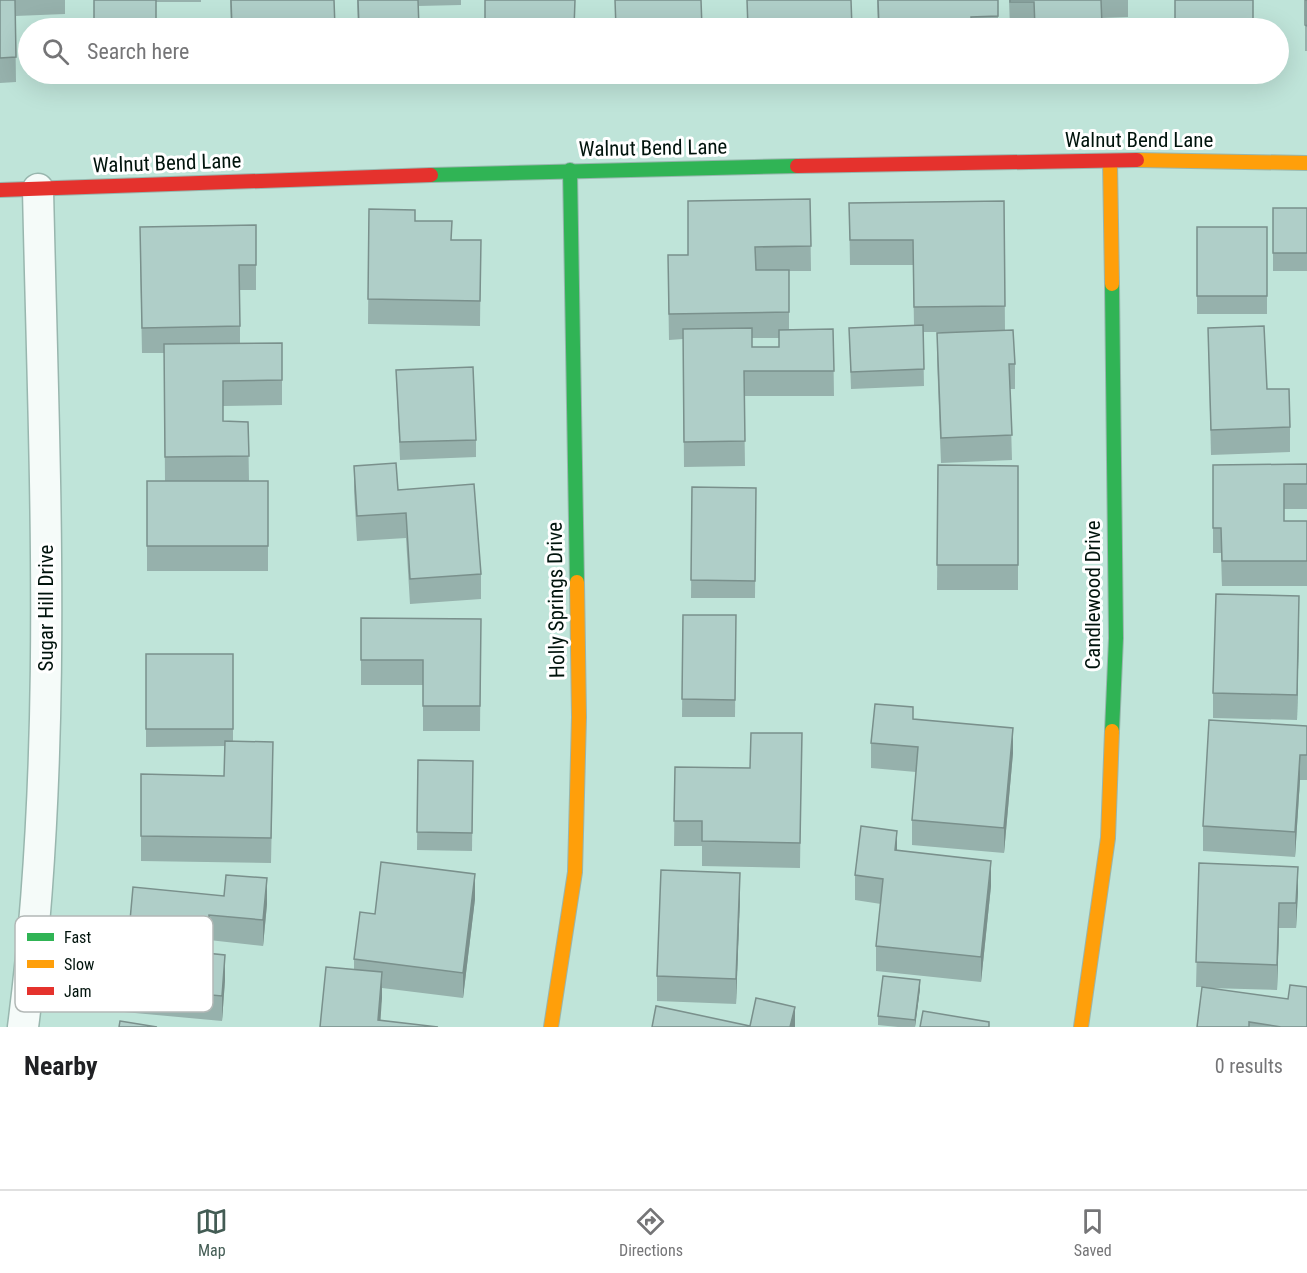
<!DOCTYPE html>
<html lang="en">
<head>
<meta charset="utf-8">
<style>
	body { margin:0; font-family:"Roboto Condensed",sans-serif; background:#f6f6f6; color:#202124 }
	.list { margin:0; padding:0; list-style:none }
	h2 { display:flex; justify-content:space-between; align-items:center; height:78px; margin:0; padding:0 24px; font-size:26px }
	h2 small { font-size:20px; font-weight:400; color:#757577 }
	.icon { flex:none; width:33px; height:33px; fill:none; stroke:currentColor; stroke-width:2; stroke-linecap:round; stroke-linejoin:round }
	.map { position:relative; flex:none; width:1307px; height:1027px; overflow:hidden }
	.search { position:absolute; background:#fff; box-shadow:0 6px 24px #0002; left:18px; right:18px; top:18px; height:66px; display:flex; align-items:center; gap:15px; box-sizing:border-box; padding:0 21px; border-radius:33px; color:#757577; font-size:22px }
	.sheet { height:162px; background:#fff }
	nav { display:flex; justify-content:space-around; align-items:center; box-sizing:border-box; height:84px; border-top:2px solid #e0e0e0; background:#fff; font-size:16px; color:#757577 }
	nav a { display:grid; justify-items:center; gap:3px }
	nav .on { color:#435c54 }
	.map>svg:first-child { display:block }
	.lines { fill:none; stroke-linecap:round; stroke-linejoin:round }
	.street-casing { stroke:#98b6ae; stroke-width:33 }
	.fast-casing { stroke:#98b6ae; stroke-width:16 }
	.slow-casing { stroke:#98b6ae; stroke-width:16 }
	.jam-casing { stroke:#98b6ae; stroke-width:16 }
	.street { stroke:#f5fbf9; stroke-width:30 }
	.fast { stroke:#30b455; stroke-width:14 }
	.slow { stroke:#ff9f0a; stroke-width:14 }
	.jam { stroke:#e5322d; stroke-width:14 }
	.wall { fill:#96b1ac; fill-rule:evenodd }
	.shaded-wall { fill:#7a908c }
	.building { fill:#afcec8; stroke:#7a908c; stroke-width:1.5 }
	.labels { text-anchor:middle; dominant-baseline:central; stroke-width:6; stroke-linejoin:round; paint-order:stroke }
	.street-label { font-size:21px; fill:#00130c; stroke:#fff }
	.key { fill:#fff; stroke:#b2b8b6; stroke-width:1.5 }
	.key-label { font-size:16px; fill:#00130c }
</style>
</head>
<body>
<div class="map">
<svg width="1307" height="1027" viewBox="0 0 1307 1027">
	<rect width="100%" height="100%" fill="#bfe4d9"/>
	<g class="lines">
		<!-- street casing -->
		<g class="street-casing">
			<path id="street" d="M23 1027C59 749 44 468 38 189"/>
		</g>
		<!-- fast casing -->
		<g class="fast-casing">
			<g id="fast">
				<polyline points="570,170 577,582"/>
				<polyline points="431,175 797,166"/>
				<polyline points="1112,284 1116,638 1112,731"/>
			</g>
		</g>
		<!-- slow casing -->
		<g class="slow-casing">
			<g id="slow">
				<polyline points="1137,160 1307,163"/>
				<polyline points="1110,161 1112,284"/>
				<polyline points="551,1027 575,872 579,717 577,582"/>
				<polyline points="1081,1027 1108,838 1112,731"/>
			</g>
		</g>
		<!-- jam casing -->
		<g class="jam-casing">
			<g id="jam">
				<polyline points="797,166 1137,160"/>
				<polyline points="0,190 431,175"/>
			</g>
		</g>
		<!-- street -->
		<use href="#street" class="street"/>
		<!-- fast -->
		<use href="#fast" class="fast"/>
		<!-- slow -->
		<use href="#slow" class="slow"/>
		<!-- jam -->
		<use href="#jam" class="jam"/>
	</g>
	<!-- wall -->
	<g class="wall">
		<polygon points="0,0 65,0 65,14 15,16 16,82 0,83"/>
		<polygon points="94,0 201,0 201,2 157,2"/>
		<polygon points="230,0 334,0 335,28 231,28"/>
		<polygon points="357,0 461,0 461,5 418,6 419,28 358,28"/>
		<polygon points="877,0 998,0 998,28 878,28"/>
		<polygon points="1009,0 1128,0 1128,17 1101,18 1102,28 1010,28"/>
		<polygon points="1307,0 1307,51 1305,51 1305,25"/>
		<polygon points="233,74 336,74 336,77 233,81"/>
		<polygon points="360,74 419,74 419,75 360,76"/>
		<path d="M810 199 811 271H789V330L833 329 834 396H744L745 466 684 467 683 339 669 340 668 281ZM752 338H779V347H752Z"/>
		<polygon points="1004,201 1005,330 1015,364 1015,389 1010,389 1012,460 941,463 937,359 937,333 972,332 923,332 924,386 851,389 849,328 914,326 913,265 850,265 849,203"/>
		<rect x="1273" y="208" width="34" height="63"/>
		<polygon points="369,209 415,221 452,240 481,240 480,326 368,324"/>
		<polygon points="256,225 256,290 240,290 240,343 282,343 282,405 223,406 223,421 248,422 249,481 268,481 268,571 147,571 147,481 165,481 164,353 142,353 140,252"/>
		<rect x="1197" y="227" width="70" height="87"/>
		<polygon points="1208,328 1290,427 1290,452 1211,455"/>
		<polygon points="396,370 476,440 476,457 400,460"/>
		<polygon points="1307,464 1307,509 1284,509 1284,521 1307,521 1307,586 1222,586 1221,553 1213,553 1213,465"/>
		<polygon points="938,465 1018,466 1018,590 937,590"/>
		<polygon points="354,466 398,490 481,574 481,599 410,604 406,538 357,541 354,491"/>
		<polygon points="692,487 756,488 755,598 691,598"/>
		<polygon points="683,615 736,615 735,717 682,717"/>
		<polygon points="361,618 481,619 480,731 423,731 423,685 361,685"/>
		<polygon points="1299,621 1297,720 1213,718 1213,693"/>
		<polygon points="146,654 233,654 233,741 273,767 271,863 141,861 141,774 224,776 225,746 146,747"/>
		<polygon points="913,719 1013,753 1004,853 912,845 912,820 916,772 871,768 871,743"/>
		<polygon points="1307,726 1307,780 1300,780 1295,857 1203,851 1203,826"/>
		<polygon points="802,733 800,868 702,866 702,846 674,846 675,767 750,768"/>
		<polygon points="418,760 473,761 472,851 417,850"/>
		<polygon points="897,851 991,886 981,982 876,971 876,946 881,904 855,900 855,875"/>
		<polygon points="1199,863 1298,892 1296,928 1279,928 1277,990 1208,988 1307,1027 1197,1027 1202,987 1196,987"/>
		<polygon points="133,887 267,904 263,946 209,940 208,954 225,980 222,1021 124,1012 124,987"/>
		<polygon points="740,898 736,1004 657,1001 657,976"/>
		<polygon points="475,899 463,998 382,988 380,1021 320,1027 354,970 354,959 375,914"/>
		<polygon points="920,989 915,1027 898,1027 878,1025 878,1016"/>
	</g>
	<!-- shaded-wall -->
	<g class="shaded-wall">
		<polygon points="1299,596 1299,621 1297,720 1297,695"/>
		<polygon points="1013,728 1013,753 1004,853 1004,828"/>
		<polygon points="1300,755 1300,780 1295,857 1295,832"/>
		<polygon points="897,831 897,856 895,850"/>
		<polygon points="991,861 991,886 981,982 981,957"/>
		<polygon points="1298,867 1298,892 1296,928 1296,903"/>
		<polygon points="740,873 740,898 736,1004 736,979"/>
		<polygon points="475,874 475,899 463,998 463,973"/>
		<polygon points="267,878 267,904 263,946 263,920"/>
		<polygon points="1279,903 1279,928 1277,990 1277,965"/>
		<polygon points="209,915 209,940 206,979 206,953"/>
		<polygon points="225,955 225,980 222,1021 222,996"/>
		<polygon points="382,972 382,998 380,1027 378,1020"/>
		<polygon points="920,980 920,989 915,1027 915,1020"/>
		<polygon points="795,1007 795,1027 790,1027"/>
	</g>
	<!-- building -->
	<g class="building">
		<polygon points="0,0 15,0 16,57 0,58"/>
		<rect x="94" y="0" width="62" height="28"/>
		<polygon points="231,0 334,0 335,28 232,28"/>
		<polygon points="358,0 418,0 419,28 359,28"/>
		<polygon points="485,0 575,0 574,28 485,28"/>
		<polygon points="615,0 701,0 702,28 616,28"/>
		<polygon points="747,0 851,0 852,28 748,28"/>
		<polygon points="878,0 998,0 998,16 971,17 972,28 879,28"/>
		<polygon points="1010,0 1101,0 1102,26 1035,28 1034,2 1010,2"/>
		<rect x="1175" y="0" width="78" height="28"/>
		<polygon points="1305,0 1307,0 1307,26 1305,25"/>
		<polygon points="810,199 811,246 755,247 756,270 789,270 789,312 669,314 668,255 688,255 688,201"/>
		<polygon points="1004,201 1005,306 914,307 913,240 850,240 849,203"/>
		<rect x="1273" y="208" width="34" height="45"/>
		<polygon points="369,209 415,210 415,221 452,221 451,240 481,240 480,301 368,299"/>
		<polygon points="256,225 256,265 239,265 240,326 142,328 140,227"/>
		<rect x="1197" y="227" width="70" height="69"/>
		<polygon points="923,325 924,369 851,372 849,328"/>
		<polygon points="1264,326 1267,389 1289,389 1290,427 1211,430 1208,328"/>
		<polygon points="752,328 752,347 779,347 779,330 833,329 834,371 744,371 745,441 684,442 683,329"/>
		<polygon points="1013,330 1015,364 1009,364 1012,435 941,438 937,333"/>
		<polygon points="282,343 282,380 223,381 223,421 248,422 249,456 165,457 164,344"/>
		<polygon points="473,367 476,440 400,442 396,370"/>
		<polygon points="396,463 398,490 474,484 481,574 410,579 406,513 357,516 354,466"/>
		<polygon points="1307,464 1307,484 1284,484 1284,521 1307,521 1307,561 1222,561 1221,528 1213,528 1213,465"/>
		<polygon points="938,465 1018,466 1018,565 937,565"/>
		<rect x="147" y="481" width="121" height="65"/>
		<polygon points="692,487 756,488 755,581 691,580"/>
		<polygon points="1216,594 1299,596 1297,695 1213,693"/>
		<polygon points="683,615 736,615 735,700 682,699"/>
		<polygon points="361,618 481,619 480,706 423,706 423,660 361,660"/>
		<rect x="146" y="654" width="87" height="75"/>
		<polygon points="875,704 913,707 913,719 1013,728 1004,828 912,820 918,747 871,743"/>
		<polygon points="1209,720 1307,726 1307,755 1300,755 1295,832 1203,826"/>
		<polygon points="751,733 802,733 800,843 702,841 702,821 674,821 675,767 750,768"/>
		<polygon points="225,741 273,742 271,838 141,836 141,774 224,776"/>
		<polygon points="418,760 473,761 472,833 417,832"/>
		<polygon points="861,826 897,831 895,850 991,861 981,957 876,946 883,879 855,875"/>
		<polygon points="381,862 475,874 463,973 354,959 360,912 375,914"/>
		<polygon points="1199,863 1298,867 1296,903 1279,903 1277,965 1196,962"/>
		<polygon points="661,870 740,873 736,979 657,976"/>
		<polygon points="226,875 267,878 263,920 209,915 206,953 225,955 222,996 124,987 133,887 224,896"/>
		<polygon points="326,967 382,972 378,1020 438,1027 320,1027"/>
		<polygon points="883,976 920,980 915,1020 878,1016"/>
		<polygon points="1290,985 1307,987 1307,1027 1281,1027 1249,1022 1249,1027 1197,1027 1202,987 1288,999"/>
		<polygon points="756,998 795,1007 790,1027 652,1027 656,1006 750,1026"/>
		<polygon points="923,1011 989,1022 989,1027 920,1027"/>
		<polygon points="120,1021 157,1027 119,1027"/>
	</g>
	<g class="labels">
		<!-- street labels -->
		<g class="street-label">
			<text x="1139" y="140">Walnut Bend Lane</text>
			<text transform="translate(653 148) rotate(-1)">Walnut Bend Lane</text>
			<text transform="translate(167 163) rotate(-2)">Walnut Bend Lane</text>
			<text transform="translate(1093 595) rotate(-90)">Candlewood Drive</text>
			<text transform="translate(556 600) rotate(-91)">Holly Springs Drive</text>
			<text transform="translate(46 608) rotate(-90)">Sugar Hill Drive</text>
		</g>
	</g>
	<!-- legend -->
	<rect x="15" y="916" width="198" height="96" rx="9" class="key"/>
	<rect x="27" y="933" width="27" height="8" fill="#30b455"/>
	<rect x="27" y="960" width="27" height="8" fill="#ff9f0a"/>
	<rect x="27" y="987" width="27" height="8" fill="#e5322d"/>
	<g class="key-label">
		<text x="64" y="943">Fast</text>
		<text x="64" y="970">Slow</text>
		<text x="64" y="997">Jam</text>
	</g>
</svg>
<div class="search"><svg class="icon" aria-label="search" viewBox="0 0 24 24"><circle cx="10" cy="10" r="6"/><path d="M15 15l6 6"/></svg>Search here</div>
</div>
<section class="sheet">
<h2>Nearby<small>0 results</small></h2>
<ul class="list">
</ul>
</section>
<nav>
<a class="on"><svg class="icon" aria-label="map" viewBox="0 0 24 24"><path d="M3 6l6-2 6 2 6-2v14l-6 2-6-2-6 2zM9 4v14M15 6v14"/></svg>Map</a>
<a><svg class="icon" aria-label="directions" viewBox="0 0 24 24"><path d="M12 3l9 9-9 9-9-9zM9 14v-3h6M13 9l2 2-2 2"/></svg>Directions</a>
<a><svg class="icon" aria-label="saved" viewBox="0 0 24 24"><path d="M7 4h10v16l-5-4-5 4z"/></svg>Saved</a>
</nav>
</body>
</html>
